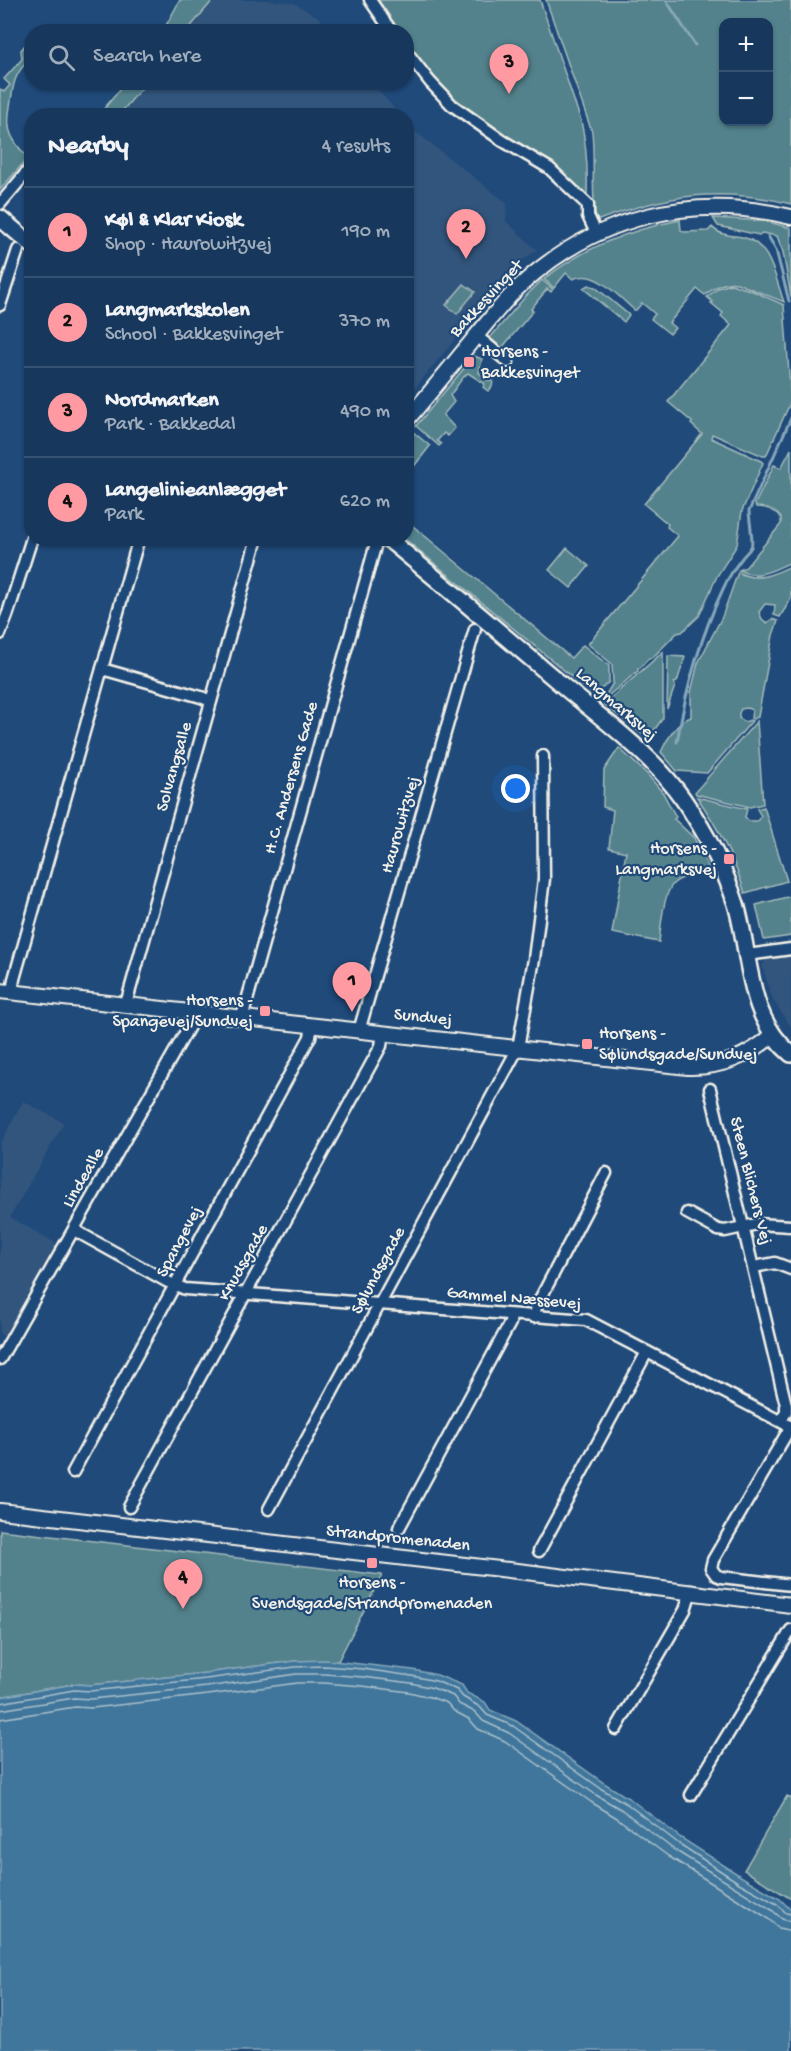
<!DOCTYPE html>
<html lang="en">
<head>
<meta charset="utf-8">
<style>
	body { margin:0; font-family:"Gochi Hand",sans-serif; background:#244365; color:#f1f3f6 }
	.controls { position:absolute; right:18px; top:18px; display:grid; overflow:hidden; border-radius:12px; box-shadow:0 2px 4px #0004 }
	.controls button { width:54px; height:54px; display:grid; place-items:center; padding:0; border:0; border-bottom:2px solid #365272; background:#17385c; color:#f1f3f6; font:30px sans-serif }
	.you { position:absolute; left:516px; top:789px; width:21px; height:21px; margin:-15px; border:4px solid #fff; border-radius:50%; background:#1a73e8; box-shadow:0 0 0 9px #1a73e833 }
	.badge { display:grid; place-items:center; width:39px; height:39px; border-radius:50%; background:#ff9aa2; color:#111; font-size:20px; font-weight:700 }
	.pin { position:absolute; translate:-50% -50px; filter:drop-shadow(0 2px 3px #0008) }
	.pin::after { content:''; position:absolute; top:32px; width:21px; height:18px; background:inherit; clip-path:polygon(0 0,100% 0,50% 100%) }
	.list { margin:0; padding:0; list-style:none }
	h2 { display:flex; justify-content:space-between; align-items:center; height:78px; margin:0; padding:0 24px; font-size:26px }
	h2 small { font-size:20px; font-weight:400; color:#9eacbb }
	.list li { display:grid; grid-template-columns:39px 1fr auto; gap:18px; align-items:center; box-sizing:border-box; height:90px; padding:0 24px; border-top:2px solid #365272 }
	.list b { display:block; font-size:22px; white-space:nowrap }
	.list p { margin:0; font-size:20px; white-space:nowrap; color:#9eacbb }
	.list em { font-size:20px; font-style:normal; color:#9eacbb }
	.icon { flex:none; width:33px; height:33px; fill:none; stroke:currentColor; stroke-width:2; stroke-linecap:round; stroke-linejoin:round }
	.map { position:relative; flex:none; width:791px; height:2051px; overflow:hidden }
	.search { position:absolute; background:#17385c; box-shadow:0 2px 4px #0004; left:24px; top:24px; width:390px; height:66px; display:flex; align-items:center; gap:15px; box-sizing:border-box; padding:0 21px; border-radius:24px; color:#9eacbb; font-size:22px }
	.panel { position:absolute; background:#17385c; box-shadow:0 2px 4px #0004; left:24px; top:108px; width:390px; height:438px; border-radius:24px }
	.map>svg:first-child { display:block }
	.built { fill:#33547d }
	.green { fill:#53828c; stroke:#a4baba; stroke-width:1.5; fill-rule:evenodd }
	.water { fill:#3f769c; stroke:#87a7ba; stroke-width:1.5 }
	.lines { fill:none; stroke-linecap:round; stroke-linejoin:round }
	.shore { stroke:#acc0ca; stroke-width:1.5 }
	.stream { stroke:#87a7ba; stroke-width:3 }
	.minor-casing { stroke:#f4f1e8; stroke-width:15 }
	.tertiary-casing { stroke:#f4f1e8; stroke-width:18 }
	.secondary-casing { stroke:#f4f1e8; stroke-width:20 }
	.minor { stroke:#1f4a7a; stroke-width:10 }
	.tertiary { stroke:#1f4a7a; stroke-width:14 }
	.secondary { stroke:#1f4a7a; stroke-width:15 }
	.poi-dot { fill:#ff9aa2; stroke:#1f4a7a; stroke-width:2 }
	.labels { text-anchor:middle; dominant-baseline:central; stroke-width:4.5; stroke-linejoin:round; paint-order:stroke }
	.street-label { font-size:18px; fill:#f4f1e8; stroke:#1f4a7a }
	.poi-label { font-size:18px; fill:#f4f1e8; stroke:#1f4a7a; text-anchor:start }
</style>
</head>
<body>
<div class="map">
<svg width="791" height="2051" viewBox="0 0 791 2051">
	<rect width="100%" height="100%" fill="#1f4a7a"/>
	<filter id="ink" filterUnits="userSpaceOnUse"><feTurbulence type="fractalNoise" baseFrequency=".0167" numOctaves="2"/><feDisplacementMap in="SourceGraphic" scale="12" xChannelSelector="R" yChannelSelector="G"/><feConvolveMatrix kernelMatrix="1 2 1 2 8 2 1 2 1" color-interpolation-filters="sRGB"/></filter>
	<g filter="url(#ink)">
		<!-- built -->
		<g class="built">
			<polygon points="206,0 268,0 294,3 318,17 330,31 181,32"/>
			<polygon points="139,82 372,83 400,115 112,116"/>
			<polygon points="406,123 412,129 507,203 506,221 537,250 514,267 407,398"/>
			<polygon points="791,956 791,1027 773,1000 762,966 766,960"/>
			<polygon points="23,1101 64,1123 10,1217 57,1244 4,1336 0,1334 0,1144"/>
		</g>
		<!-- green -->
		<g class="green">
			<polygon points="180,0 213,0 187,31 163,31"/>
			<path d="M374 0H540L581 121C587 147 588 170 587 197L579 193 457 105 436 84 407 45 406 32 396 31Z"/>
			<path d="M546 0H791V204C719 186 665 195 596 221 591 192 595 162 592 132ZM724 22H768V122H724Z"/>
			<path d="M25 45 31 49V58C19 69 14 78 12 94 7 125 4 133 28 158L0 190V89L4 92 10 85 4 79 22 59 21 50Z"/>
			<polygon points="125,83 146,83 119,115 99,115"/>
			<polygon points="713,218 765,221 791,228 791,297 783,252 777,236 762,233 759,235 718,226"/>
			<path d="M680 220 681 230 684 232 708 231 712 227C720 236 731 235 742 237 771 243 775 278 784 302L737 283C724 281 715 287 705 295L697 289 669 323 675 328 670 334 651 319 655 314 642 303 636 310H634C618 296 595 268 573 279L566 273 554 288 544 279C585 247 629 230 680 220Z"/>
			<polygon points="542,280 553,289 551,292 547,289 531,309 533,311 501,349 489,339 525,297"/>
			<polygon points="464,284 475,292 457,314 446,305"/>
			<polygon points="731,284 753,291 784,305 791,401 766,456 763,456 712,434 711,438 761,461 763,463 742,511 737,545 717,576 699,616 682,632 677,633 652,658 649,658 640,668 638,668 638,671 602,701 613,683 612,664 588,644 678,536 667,527 668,524 644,504 702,434 691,424 692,422 668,402 731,325 721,316 723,313 711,303 713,302 707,297 718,288"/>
			<polygon points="588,285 595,287 629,315 624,322 583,288"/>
			<path d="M474 356 482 359 479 373 485 377V380L493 381 492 387 488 391 483 387 485 384 468 373C461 378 457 387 450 395L454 402 443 415 455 428 448 436 444 433 437 441 441 444 439 446 416 426 466 366 469 365Z"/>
			<polygon points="412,431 430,446 407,475 407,437"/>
			<path d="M791 449V562C774 570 757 580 739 570L746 567 781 524V518C775 510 766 507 756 507L755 504 774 465 781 468Z"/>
			<polygon points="407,521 571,658 583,645 609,666 609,682 594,695 405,539 406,538"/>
			<polygon points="567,548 589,566 571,588 549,570"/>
			<path d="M791 566V599L780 617 774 615 775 605 765 604 759 612 762 619 767 623 772 619 778 621 773 635 758 717 753 719 751 718 752 710 747 708 741 709 739 713V718L745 722 750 720 752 721 707 773 677 771 661 752C666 740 678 721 691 717V692L698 663 722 617 738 572C756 583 774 574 791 566Z"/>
			<polygon points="663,652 663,718 648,739 604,704"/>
			<polygon points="668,656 685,657 677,682 674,683 675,686 667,709"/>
			<polygon points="757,721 763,804 750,807 696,794 695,792"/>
			<path d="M619 748 647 774 663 793 676 817 674 819 694 838 709 869C698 873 683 875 674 883 663 893 661 927 659 942L612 933 626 852 609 848 613 810 603 807 604 770Z"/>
			<path d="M697 797 747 809 745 817 749 821H757L761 816 757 809 764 807 787 881 745 893C734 859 718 827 697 797Z"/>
			<polygon points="791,896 791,936 764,940 756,905"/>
			<polygon points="0,1530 382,1575 338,1661 295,1661 206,1673 90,1685 74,1684 0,1697"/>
			<polygon points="787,1796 791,1798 791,1899 744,1870"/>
		</g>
		<!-- water -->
		<polygon class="water" points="325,1660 413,1670 437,1675 462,1685 467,1693 485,1702 490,1710 516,1721 604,1783 630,1799 681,1838 742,1877 780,1899 791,1910 791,2051 0,2051 0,1697 74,1684 90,1685 206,1673 295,1661"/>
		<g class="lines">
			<!-- shore -->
			<g class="shore">
				<polyline points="0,1703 74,1690 90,1691 206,1679 295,1667 325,1666 363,1669 412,1676 436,1681 457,1690 463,1697 480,1707 487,1715 513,1726 600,1788 627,1804 678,1843 739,1883 777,1904 786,1913 791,1914"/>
				<polyline points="0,1710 74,1698 91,1699 207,1687 296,1674 325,1674 363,1677 411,1683 433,1688 453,1696 459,1704 475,1712 483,1721 509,1733 596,1795 622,1810 673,1849 772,1910 782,1919 791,1922"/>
				<polyline points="0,1719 75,1707 92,1708 208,1695 297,1683 324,1683 362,1686 409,1692 430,1697 447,1703 454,1711 469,1719 478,1729 505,1741 591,1802 617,1818 668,1856 766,1917 779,1928 791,1931"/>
			</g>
			<!-- stream -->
			<g class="stream">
				<polyline points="666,0 695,45"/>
				<polyline points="768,236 776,250 789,301"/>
				<path d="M677 742C686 689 700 638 723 589 728 578 735 567 742 558 745 554 749 551 751 547 754 542 749 519 749 511L791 418"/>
			</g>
			<!-- minor casing -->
			<g class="minor-casing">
				<g id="minor">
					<polyline points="370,0 392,32"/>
					<polyline points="406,51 430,82 452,105 503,141 549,168 588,205 588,216 596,233"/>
					<polyline points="0,204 32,166"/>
					<polyline points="0,305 18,250"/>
					<polyline points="477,336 508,362"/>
					<polyline points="9,610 32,538"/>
					<polyline points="0,634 8,613"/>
					<polyline points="102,669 201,697 211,701"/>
					<polyline points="747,955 791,949"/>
					<polyline points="12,992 14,979 139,538"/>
					<polyline points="126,1004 257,538"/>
					<polyline points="242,1018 375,547"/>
					<polyline points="359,1031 475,629"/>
					<polyline points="710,1089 786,1405 786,1412 781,1421"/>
					<polyline points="687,1213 718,1230 725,1231 757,1224 791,1226"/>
					<polyline points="74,1230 168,1282 185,1289 586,1320 791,1427"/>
					<polyline points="754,1267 775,1263 791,1269"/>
					<polyline points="534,1317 536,1307 606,1173"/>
					<polyline points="0,1359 191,1023 193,1012"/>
					<polyline points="791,1426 713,1560 711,1568 716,1575 721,1577 791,1585"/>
					<polyline points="73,1472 310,1037 312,1026"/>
					<polyline points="129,1507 381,1046 383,1033"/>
					<polyline points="269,1509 518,1048 534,959 544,879 543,756"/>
					<polyline points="399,1528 510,1323 511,1315"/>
					<polyline points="539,1551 647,1352"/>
					<polyline points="616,1729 685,1610 691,1591"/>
					<polyline points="691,1795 791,1630"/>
				</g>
			</g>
			<!-- tertiary casing -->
			<g class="tertiary-casing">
				<g id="tertiary">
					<path d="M406 421C430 393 453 364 476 336 490 319 504 301 521 285 596 216 692 193 791 217"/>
					<path d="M0 991 688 1067C722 1068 748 1056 773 1035"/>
					<polyline points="0,1511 526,1572 791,1605"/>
				</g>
			</g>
			<!-- secondary casing -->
			<g class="secondary-casing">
				<g id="secondary">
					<polyline points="0,218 32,245"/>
					<path d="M387 538C448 588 508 639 568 690 609 724 652 755 683 799 705 831 724 867 736 904 751 955 746 1017 791 1054"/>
				</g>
			</g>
			<!-- minor -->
			<use href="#minor" class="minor"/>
			<!-- tertiary -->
			<use href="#tertiary" class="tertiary"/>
			<!-- secondary -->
			<use href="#secondary" class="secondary"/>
		</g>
	</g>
	<!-- markers -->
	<g class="poi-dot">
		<rect x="463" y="356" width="12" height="12" rx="3"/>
		<rect x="723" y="853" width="12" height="12" rx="3"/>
		<rect x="259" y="1005" width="12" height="12" rx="3"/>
		<rect x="581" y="1038" width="12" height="12" rx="3"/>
		<rect x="366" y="1557" width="12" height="12" rx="3"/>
	</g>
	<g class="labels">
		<!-- street labels -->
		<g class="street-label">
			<text transform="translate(487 299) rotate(-47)">Bakkesvinget</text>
			<text transform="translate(616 705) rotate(41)">Langmarksvej</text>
			<text transform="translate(175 767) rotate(-74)">Solvangsalle</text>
			<text transform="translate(292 778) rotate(-74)">H.C. Andersens Gade</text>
			<text transform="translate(401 825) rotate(-74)">Haurowitzvej</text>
			<text transform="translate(423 1018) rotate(6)">Sundvej</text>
			<text transform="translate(84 1178) rotate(-60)">Lindealle</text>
			<text transform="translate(750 1181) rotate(76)">Steen Blichers Vej</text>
			<text transform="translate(180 1242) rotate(-62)">Spangevej</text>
			<text transform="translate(244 1263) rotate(-61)">Knudsgade</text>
			<text transform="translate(379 1271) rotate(-62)">Sølundsgade</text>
			<text transform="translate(514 1299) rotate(5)">Gammel Næssevej</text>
			<text transform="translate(398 1539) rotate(6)">Strandpromenaden</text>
		</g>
		<!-- poi labels -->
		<g class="poi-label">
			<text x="481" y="352">Horsens -<tspan x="481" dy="21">Bakkesvinget</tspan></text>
			<text x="717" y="849" text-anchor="end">Horsens -<tspan x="717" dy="21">Langmarksvej</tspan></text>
			<text x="253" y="1001" text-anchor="end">Horsens -<tspan x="253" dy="21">Spangevej/Sundvej</tspan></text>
			<text x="599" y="1034">Horsens -<tspan x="599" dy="21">Sølundsgade/Sundvej</tspan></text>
			<text x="372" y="1583" text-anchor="middle">Horsens -<tspan x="372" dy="21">Svendsgade/Strandpromenaden</tspan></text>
		</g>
	</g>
</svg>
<div class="controls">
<button>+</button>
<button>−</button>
</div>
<div class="you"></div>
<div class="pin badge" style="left:352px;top:1012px">1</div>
<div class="pin badge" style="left:466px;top:259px">2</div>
<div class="pin badge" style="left:509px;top:94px">3</div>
<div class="pin badge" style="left:183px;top:1609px">4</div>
<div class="search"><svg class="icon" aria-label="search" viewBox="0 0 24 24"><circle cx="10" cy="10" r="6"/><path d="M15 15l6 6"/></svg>Search here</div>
<section class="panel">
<h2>Nearby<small>4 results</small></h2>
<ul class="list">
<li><span class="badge">1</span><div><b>Køl &amp; Klar Kiosk</b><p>Shop · Haurowitzvej</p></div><em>190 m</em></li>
<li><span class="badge">2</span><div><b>Langmarkskolen</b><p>School · Bakkesvinget</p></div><em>370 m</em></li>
<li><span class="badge">3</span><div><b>Nordmarken</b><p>Park · Bakkedal</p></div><em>490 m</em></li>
<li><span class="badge">4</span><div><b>Langelinieanlægget</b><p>Park</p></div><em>620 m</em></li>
</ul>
</section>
</div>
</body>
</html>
